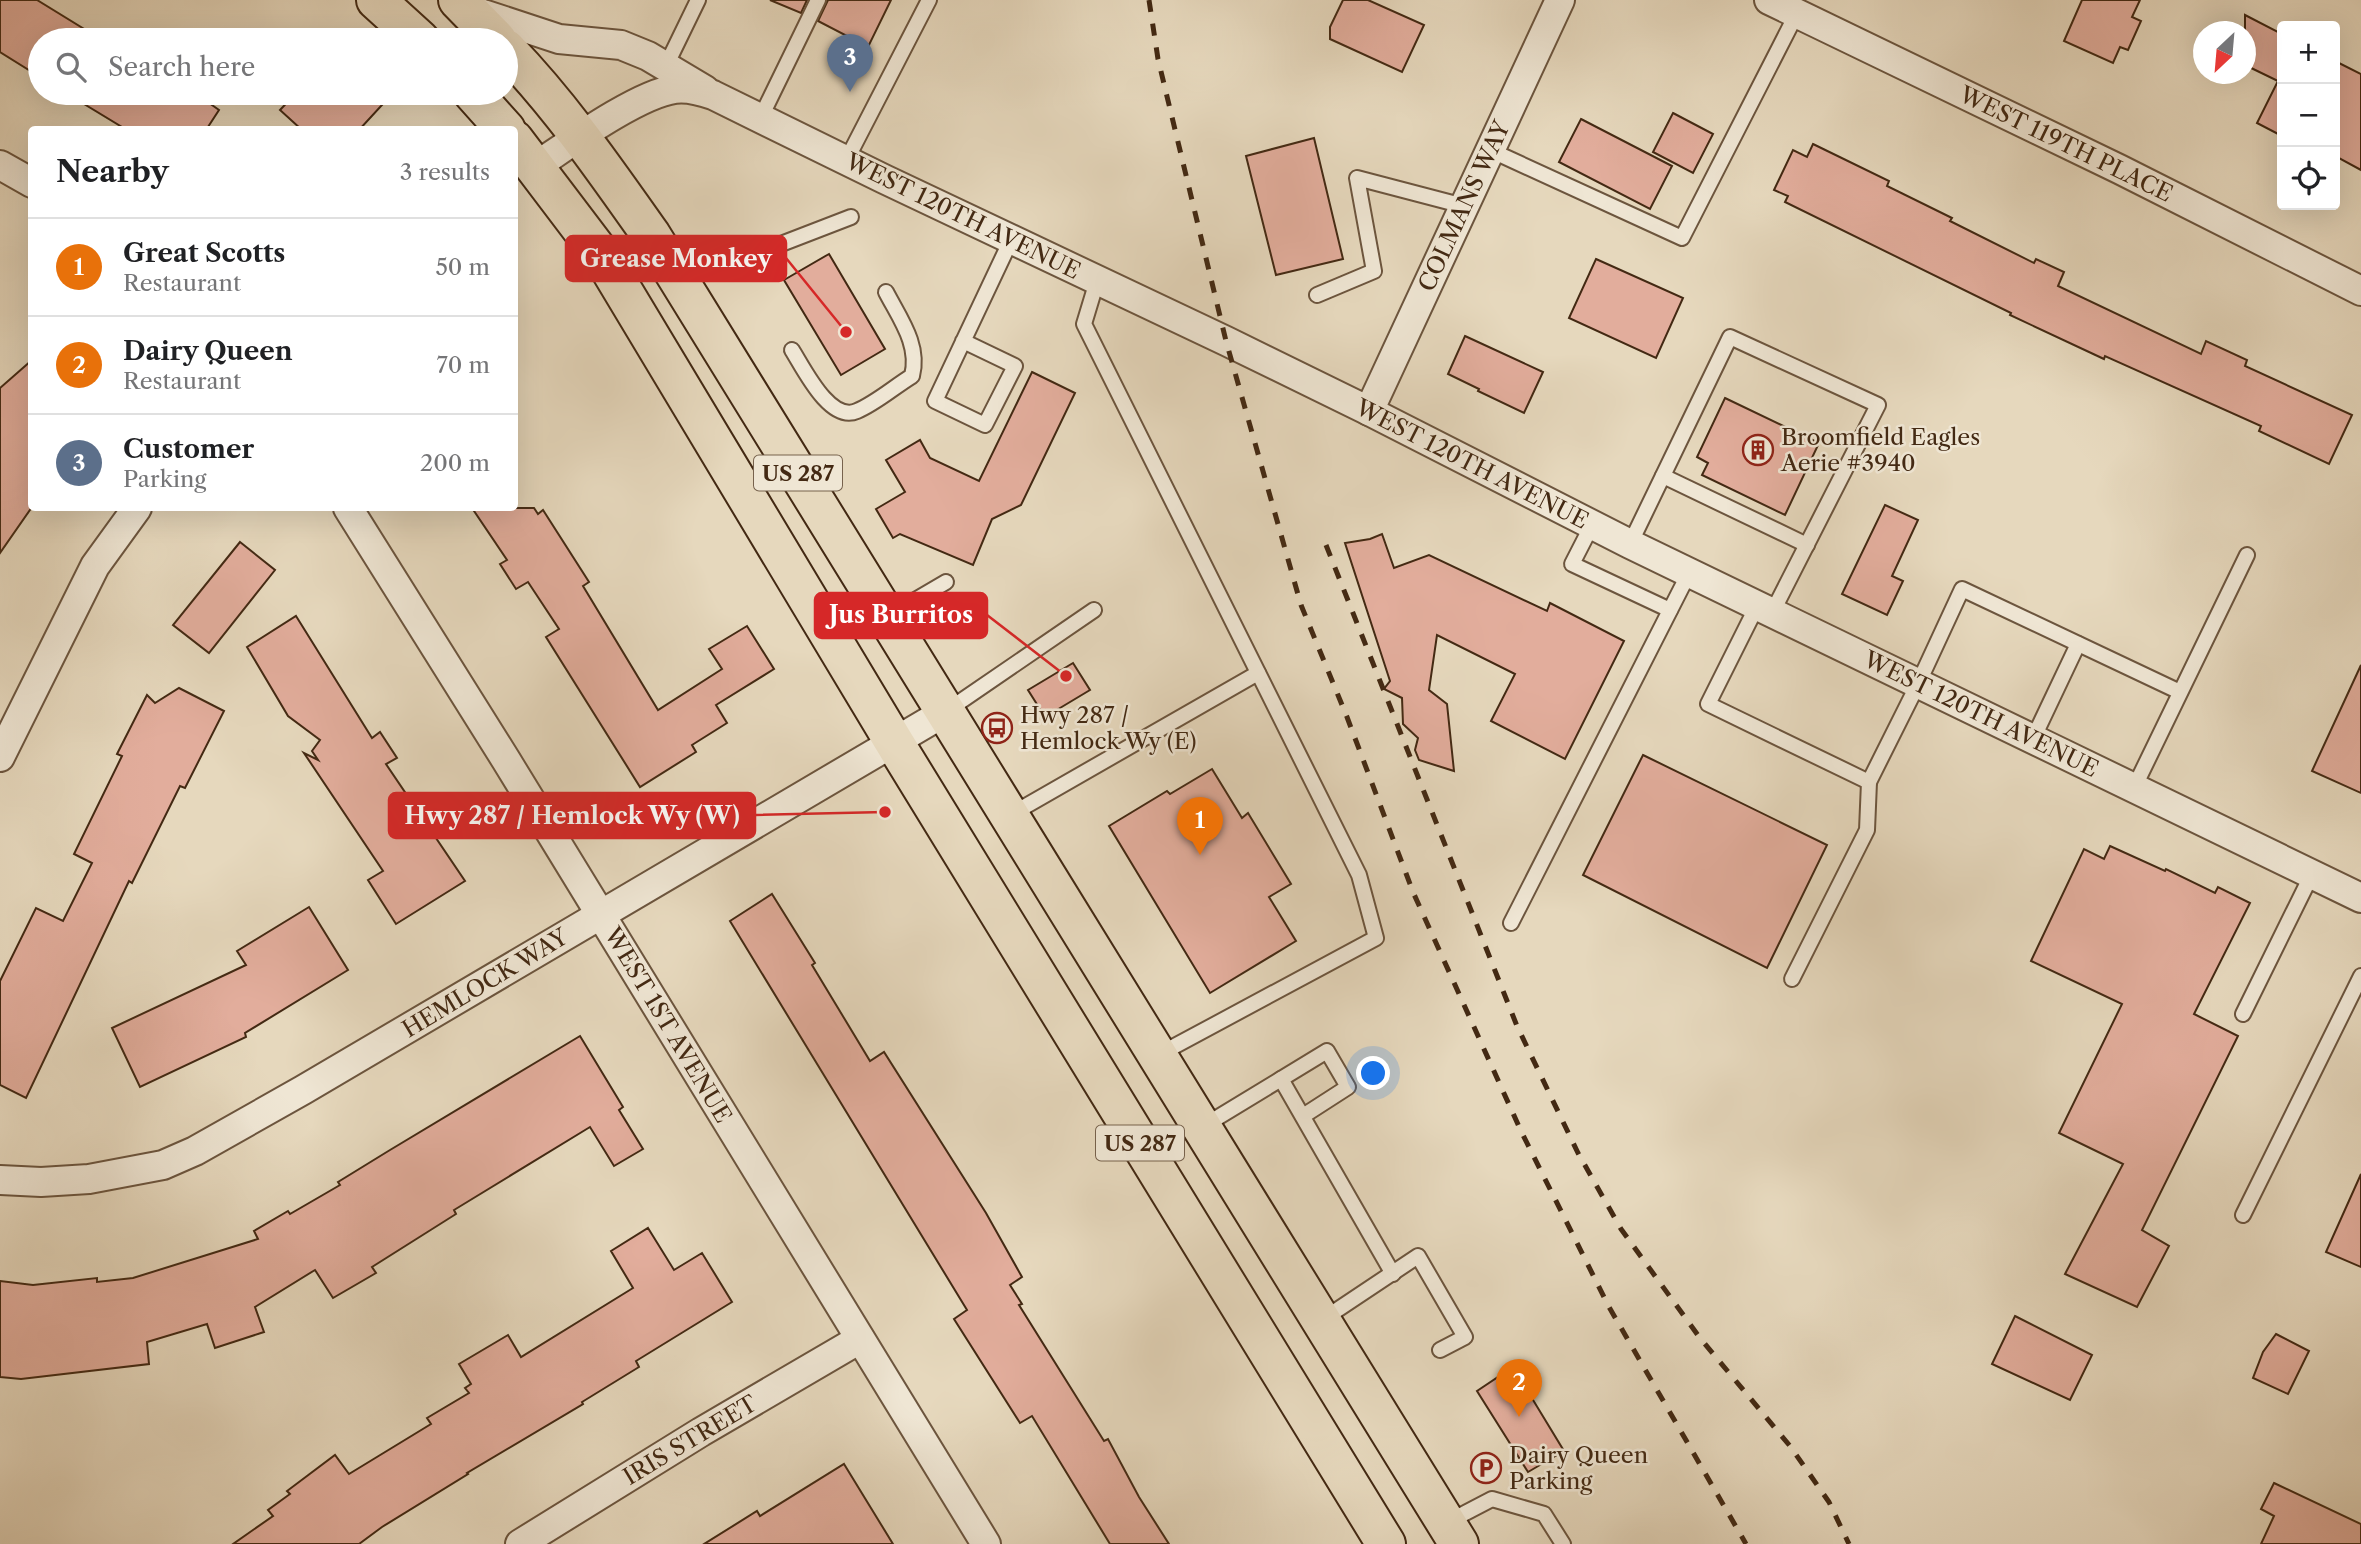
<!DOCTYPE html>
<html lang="en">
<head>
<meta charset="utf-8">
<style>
	body { margin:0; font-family:"Libre Caslon Text",serif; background:#f6f6f6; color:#202124 }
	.controls { position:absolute; right:21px; top:21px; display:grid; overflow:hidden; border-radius:7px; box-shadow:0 7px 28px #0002 }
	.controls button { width:63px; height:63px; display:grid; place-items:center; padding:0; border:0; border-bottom:2px solid #e0e0e0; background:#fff; color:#202124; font:35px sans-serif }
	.compass { position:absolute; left:2193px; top:21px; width:63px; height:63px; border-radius:50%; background:#fff; box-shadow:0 7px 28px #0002; rotate:206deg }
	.you { position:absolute; left:1374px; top:1074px; width:24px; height:24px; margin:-18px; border:5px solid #fff; border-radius:50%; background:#1a73e8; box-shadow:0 0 0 10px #1a73e833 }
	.badge { display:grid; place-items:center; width:46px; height:46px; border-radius:50%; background:#1a73e8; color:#fff; font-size:23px; font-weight:700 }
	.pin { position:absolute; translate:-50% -58px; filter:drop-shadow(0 2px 4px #0008) }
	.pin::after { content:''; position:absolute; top:37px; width:24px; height:21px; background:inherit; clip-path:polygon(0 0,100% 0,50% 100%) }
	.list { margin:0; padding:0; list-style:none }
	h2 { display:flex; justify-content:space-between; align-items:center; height:91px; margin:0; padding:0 28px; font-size:30px }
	h2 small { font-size:23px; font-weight:400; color:#757577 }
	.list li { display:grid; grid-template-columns:46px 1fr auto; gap:21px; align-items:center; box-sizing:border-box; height:98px; padding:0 28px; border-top:2px solid #e0e0e0 }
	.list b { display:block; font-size:26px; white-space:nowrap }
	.list p { margin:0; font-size:23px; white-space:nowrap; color:#757577 }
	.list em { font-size:23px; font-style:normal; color:#757577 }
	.icon { flex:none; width:38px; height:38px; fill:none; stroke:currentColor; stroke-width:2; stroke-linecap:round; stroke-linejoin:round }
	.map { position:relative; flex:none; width:2361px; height:1544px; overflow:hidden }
	.search { position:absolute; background:#fff; box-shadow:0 7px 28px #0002; left:28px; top:28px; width:490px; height:77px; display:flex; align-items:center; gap:18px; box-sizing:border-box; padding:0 24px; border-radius:38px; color:#757577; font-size:26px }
	.panel { position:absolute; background:#fff; box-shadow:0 7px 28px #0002; left:28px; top:126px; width:490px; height:385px; border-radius:7px }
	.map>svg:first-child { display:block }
	.building { fill:#e2ad9c; stroke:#432913; stroke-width:2 }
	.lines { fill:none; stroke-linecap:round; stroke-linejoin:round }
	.lane-casing { stroke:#6c553e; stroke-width:18 }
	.street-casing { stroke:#6c553e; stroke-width:32 }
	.primary-casing { stroke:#432913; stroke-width:42 }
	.lane { stroke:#efe6d4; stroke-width:14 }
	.street { stroke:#efe6d4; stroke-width:28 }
	.primary { stroke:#e6d8bd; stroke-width:38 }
	.rail { stroke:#432913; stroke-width:5; stroke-dasharray:12 12; stroke-linecap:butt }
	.labels { text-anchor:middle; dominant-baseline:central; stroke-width:5; stroke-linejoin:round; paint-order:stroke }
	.shield { fill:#efe6d4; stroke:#77624d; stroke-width:2 }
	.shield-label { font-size:21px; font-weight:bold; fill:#432913 }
	.street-label { font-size:23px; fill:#432913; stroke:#efe6d4 }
	.poi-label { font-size:23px; fill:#432913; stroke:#efe6d4; text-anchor:start }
	.leader { fill:none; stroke:#d62828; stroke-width:2.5 }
	.callout-dot { fill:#d62828; stroke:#efe6d4; stroke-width:2.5 }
	.callout { fill:#d62828; stroke:#d62828; stroke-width:2.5 }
	.callout-label { font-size:24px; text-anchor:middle; font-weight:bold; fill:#fff }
</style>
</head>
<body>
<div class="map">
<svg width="2361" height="1544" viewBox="0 0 2361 1544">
	<rect width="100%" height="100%" fill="#e6d8bd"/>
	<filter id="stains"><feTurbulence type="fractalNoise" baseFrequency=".00286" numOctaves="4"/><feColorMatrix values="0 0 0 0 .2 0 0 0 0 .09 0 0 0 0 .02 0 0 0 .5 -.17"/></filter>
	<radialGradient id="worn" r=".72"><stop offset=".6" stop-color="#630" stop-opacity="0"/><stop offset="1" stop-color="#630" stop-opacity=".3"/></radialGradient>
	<!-- building -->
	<g class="building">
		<polygon points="0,0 37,0 102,40 40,40 40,77 0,52"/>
		<polygon points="770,0 807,0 801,13"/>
		<polygon points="828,0 891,0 868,47 818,21"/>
		<polygon points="1343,0 1368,0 1424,25 1402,72 1330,39 1330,27"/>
		<polygon points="2082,0 2140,0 2132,17 2141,21 2128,50 2120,47 2113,63 2064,41"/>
		<polygon points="2245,15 2282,34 2282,136 2257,123 2278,81 2245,65"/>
		<polygon points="2335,61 2361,74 2361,170 2335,156"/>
		<polygon points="66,93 195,93 219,110 206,130 127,130"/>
		<polygon points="296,93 393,93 359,130 302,130 280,110"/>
		<polygon points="1673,113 1713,134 1693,173 1653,152"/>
		<polygon points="1581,119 1672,166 1650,209 1559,162"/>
		<polygon points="1314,138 1343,259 1276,275 1246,156"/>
		<polygon points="1813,144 1889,181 1887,186 1952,218 1950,221 2034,263 2036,259 2064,272 2058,286 2201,354 2206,341 2247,360 2245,366 2352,415 2329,464 2259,431 2261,426 2105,356 2104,359 2010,315 2011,313 1785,202 1788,196 1774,190 1793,150 1807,157"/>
		<polygon points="829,254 885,349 841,375 784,280"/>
		<polygon points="1596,259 1683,298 1656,358 1569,318"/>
		<polygon points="1465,336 1543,372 1524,413 1478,391 1479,389 1448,374"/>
		<polygon points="32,360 32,507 0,553 0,388"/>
		<polygon points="1032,372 1075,393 1021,505 992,519 973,565 900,534 893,538 876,509 905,492 886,460 920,440 930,458 979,481"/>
		<polygon points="1725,398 1819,443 1785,515 1702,475 1708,463 1697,457"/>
		<polygon points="1885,505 1918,520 1892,576 1903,581 1887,615 1842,594"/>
		<polygon points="472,508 534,508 538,514 543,510 589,582 583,586 658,710 722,669 709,649 747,626 774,669 716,705 727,723 692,745 696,752 640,787 546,637 559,629 528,582 516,589 500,564 507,560"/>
		<polygon points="1382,534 1394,568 1429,555 1547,611 1550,603 1624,641 1565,759 1491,721 1515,674 1437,635 1429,690 1447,704 1454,771 1419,760 1415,750 1418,738 1403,724 1402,698 1384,689 1390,681 1345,543 1370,539"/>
		<polygon points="240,542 275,570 209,653 173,625"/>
		<polygon points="296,616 372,738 380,732 397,758 386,764 465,881 396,924 368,880 383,871 304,753 318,760 312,751 320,740 288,716 247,647"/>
		<polygon points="1073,663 1090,690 1045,717 1028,690"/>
		<polygon points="2361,665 2361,793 2312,771"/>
		<polygon points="179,688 224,711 185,788 180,786 132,883 129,881 26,1098 0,1085 0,981 36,908 63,921 92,863 74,854 122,756 117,754 147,695 155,703"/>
		<polygon points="1643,755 1827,845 1767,968 1583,875"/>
		<polygon points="1212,769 1242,818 1248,813 1291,884 1269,897 1296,941 1210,993 1109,826 1167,791 1170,794"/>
		<polygon points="2110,846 2165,871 2166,869 2215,893 2218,887 2250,903 2194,1014 2238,1036 2142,1230 2169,1246 2137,1307 2065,1274 2123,1164 2059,1133 2122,1004 2031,961 2084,849 2104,859"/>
		<polygon points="772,894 815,963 812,965 870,1061 884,1052 986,1213 1022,1277 1010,1285 1022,1304 1019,1305 1104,1441 1108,1439 1139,1497 1169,1544 1110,1544 1032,1416 1020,1423 954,1319 967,1310 730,921"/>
		<polygon points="309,907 348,970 245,1033 246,1037 140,1087 112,1028 246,965 237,951"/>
		<polygon points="580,1036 623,1107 619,1110 643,1149 614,1166 590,1127 454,1210 456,1214 372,1267 376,1273 333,1298 315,1270 255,1307 264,1332 215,1348 207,1324 147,1342 149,1364 21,1379 0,1377 0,1281 33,1285 97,1278 97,1282 133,1278 258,1239 254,1231 288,1211 290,1214 340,1185 338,1182 390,1150"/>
		<polygon points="2361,1174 2361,1267 2326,1252"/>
		<polygon points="648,1228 674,1270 702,1253 732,1302 636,1361 639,1367 582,1402 583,1404 467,1473 468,1474 382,1527 359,1544 233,1544 273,1516 268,1510 290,1494 287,1491 335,1455 349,1474 431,1424 427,1418 469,1393 465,1388 471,1384 459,1364 508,1335 521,1357 633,1288 611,1251"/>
		<polygon points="2015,1316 2092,1355 2070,1400 1992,1364"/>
		<polygon points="2276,1334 2309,1351 2288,1394 2253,1378 2263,1352"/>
		<polygon points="1513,1367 1564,1451 1528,1472 1477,1391"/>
		<polygon points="844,1464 893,1544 704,1544 757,1511 760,1516"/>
		<polygon points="2274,1483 2361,1524 2361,1544 2261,1544 2274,1516 2261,1509"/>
	</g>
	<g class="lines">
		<!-- lane casing -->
		<g class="lane-casing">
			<g id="lane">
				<polyline points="664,70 698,0"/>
				<polyline points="760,119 818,0"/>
				<polyline points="1490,150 1682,238 1797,13"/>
				<polyline points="846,161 929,0"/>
				<polyline points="781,244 851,217"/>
				<polyline points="1097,281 1084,324 1359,875 1376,938 1158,1055"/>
				<polyline points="1317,295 1374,271 1357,178 1464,206"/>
				<polyline points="963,341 1015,366 985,425 935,401 1011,240"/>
				<path d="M792 350C804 369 830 423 857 411 876 403 894 387 912 376 920 345 900 319 886 292"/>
				<polyline points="1663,476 1807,545"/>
				<polyline points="1592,525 1572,564 1670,610"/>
				<polyline points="1630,544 1730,337 1878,405 1772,613"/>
				<polyline points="1757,606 1708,704 1869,782 1918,684 1962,589 2180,692"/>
				<polyline points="888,616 946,582"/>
				<polyline points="948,710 1094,610"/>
				<polyline points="2033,739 2078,644"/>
				<polyline points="2134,788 2247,555"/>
				<polyline points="1010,815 1258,673"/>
				<polyline points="1511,923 1689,573"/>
				<polyline points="1792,979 1867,830 1869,782"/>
				<polyline points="2243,1014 2312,874"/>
				<polyline points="1281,1079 1327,1051 1348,1087 1303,1116"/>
				<polyline points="1202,1127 1281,1079 1393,1274"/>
				<polyline points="2243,1215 2361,976"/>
				<polyline points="1322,1320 1418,1256 1465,1337 1440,1350"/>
				<polyline points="1446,1523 1492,1499 1544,1514 1563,1544"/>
			</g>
		</g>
		<!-- street casing -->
		<g class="street-casing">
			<g id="street">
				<polyline points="1769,0 2119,169 2361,291"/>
				<polyline points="471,10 559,39 621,45 648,56 705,90"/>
				<polyline points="0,165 32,183"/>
				<path d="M536 166C569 144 638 94 675 89 688 87 701 91 713 95L884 179 1226 341 1369 411 1630 544 2361 898"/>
				<polyline points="1369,411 1560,0"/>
				<polyline points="348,508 506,760 986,1544"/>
				<polyline points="0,757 95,566 137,508"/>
				<polyline points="0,1180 41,1182 89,1179 163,1165 195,1151 303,1090 945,712"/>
				<polyline points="520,1544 701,1432 860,1339"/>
			</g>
		</g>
		<!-- primary casing -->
		<g class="primary-casing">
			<g id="primary">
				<polyline points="376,0 420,40"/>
				<polyline points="458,0 497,40"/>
				<path d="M506 49C561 106 605 170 651 235L1459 1544"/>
				<polyline points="473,93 506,130"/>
				<polyline points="514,140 602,256 894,742 1386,1544"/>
			</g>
		</g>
		<!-- lane -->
		<use href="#lane" class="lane"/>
		<!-- street -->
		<use href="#street" class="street"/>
		<!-- primary -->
		<use href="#primary" class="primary"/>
		<!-- rail -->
		<g class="rail">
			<polyline points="1149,0 1158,59 1226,341 1301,605 1347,717 1413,892 1521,1131 1609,1307 1746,1544"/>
			<polyline points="1326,545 1517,1026 1578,1153 1621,1229 1700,1338 1790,1446 1829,1502 1849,1544"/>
		</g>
	</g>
	<!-- icons -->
	<defs>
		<g id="building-ring" transform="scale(1.575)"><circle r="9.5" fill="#efe6d4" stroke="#8f2418" stroke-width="1.5"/><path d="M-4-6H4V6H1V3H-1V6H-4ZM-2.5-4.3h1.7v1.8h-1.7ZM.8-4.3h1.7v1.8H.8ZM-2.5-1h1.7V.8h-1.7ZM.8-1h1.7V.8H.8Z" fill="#8f2418"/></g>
		<g id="bus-ring" transform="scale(1.575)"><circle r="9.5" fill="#efe6d4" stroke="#8f2418" stroke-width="1.5"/><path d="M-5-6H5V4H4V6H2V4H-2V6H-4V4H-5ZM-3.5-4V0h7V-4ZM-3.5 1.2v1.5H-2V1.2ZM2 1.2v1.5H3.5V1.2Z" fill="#8f2418"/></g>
		<g id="parking-ring" transform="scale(1.575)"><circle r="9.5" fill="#efe6d4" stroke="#8f2418" stroke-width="1.5"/><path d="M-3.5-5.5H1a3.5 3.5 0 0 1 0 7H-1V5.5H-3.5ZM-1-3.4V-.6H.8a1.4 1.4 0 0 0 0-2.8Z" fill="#8f2418"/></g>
	</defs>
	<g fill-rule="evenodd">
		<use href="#building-ring" x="1758" y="450"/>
		<use href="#bus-ring" x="997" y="728"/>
		<use href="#parking-ring" x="1486" y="1468"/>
	</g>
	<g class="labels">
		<!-- shield labels -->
		<g class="shield">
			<rect x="754" y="455.5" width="88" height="35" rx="5"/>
			<rect x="1096" y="1125.5" width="88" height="35" rx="5"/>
		</g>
		<g class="shield-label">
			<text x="798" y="473">US 287</text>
			<text x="1140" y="1143">US 287</text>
		</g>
		<!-- street labels -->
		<g class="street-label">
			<text transform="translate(2066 144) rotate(26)">WEST 119TH PLACE</text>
			<text transform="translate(1464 206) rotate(-65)">COLMANS WAY</text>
			<text transform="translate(963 216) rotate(26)">WEST 120TH AVENUE</text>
			<text transform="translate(1472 464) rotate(27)">WEST 120TH AVENUE</text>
			<text transform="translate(1981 714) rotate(26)">WEST 120TH AVENUE</text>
			<text transform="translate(485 983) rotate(-31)">HEMLOCK WAY</text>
			<text transform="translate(668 1025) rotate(59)">WEST 1ST AVENUE</text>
			<text transform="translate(690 1440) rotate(-31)">IRIS STREET</text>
		</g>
		<!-- poi labels -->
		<g class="poi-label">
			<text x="1781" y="437">Broomfield Eagles<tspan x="1781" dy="26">Aerie #3940</tspan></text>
			<text x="1020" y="715">Hwy 287 /<tspan x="1020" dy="26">Hemlock Wy (E)</tspan></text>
			<text x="1509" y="1455">Dairy Queen<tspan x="1509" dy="26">Parking</tspan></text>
		</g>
	</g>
	<!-- callouts -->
	<path class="leader" d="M846 332L786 258M1066 676L987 615M885 812L755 815"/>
	<g class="callout-dot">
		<circle cx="846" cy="332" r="7"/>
		<circle cx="1066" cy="676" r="7"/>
		<circle cx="885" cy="812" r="7"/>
	</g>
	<g class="callout">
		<rect x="566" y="236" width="220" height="45" rx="7"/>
		<rect x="815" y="593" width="172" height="45" rx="7"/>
		<rect x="389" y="793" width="366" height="45" rx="7"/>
	</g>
	<g class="callout-label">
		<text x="676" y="267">Grease Monkey</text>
		<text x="901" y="623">Jus Burritos</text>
		<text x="572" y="824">Hwy 287 / Hemlock Wy (W)</text>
	</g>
	<rect width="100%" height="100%" filter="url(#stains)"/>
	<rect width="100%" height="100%" fill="url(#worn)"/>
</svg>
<div class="controls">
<button>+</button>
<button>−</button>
<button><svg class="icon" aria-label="locate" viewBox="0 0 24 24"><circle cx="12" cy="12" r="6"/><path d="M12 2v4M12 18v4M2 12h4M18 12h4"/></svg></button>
</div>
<svg class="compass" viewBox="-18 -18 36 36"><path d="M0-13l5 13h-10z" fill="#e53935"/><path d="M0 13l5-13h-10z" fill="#757577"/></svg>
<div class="you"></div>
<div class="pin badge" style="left:1200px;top:855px;background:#e8710a">1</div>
<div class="pin badge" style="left:1519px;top:1417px;background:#e8710a">2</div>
<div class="pin badge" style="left:850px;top:92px;background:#5c6f8a">3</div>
<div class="search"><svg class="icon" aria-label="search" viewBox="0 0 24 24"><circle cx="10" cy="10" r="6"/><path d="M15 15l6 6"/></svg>Search here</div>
<section class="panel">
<h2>Nearby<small>3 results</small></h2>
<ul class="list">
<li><span class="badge" style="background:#e8710a">1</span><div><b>Great Scotts</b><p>Restaurant</p></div><em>50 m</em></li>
<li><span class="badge" style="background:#e8710a">2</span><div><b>Dairy Queen</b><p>Restaurant</p></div><em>70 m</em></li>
<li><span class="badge" style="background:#5c6f8a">3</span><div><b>Customer</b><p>Parking</p></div><em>200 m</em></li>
</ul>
</section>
</div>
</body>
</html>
